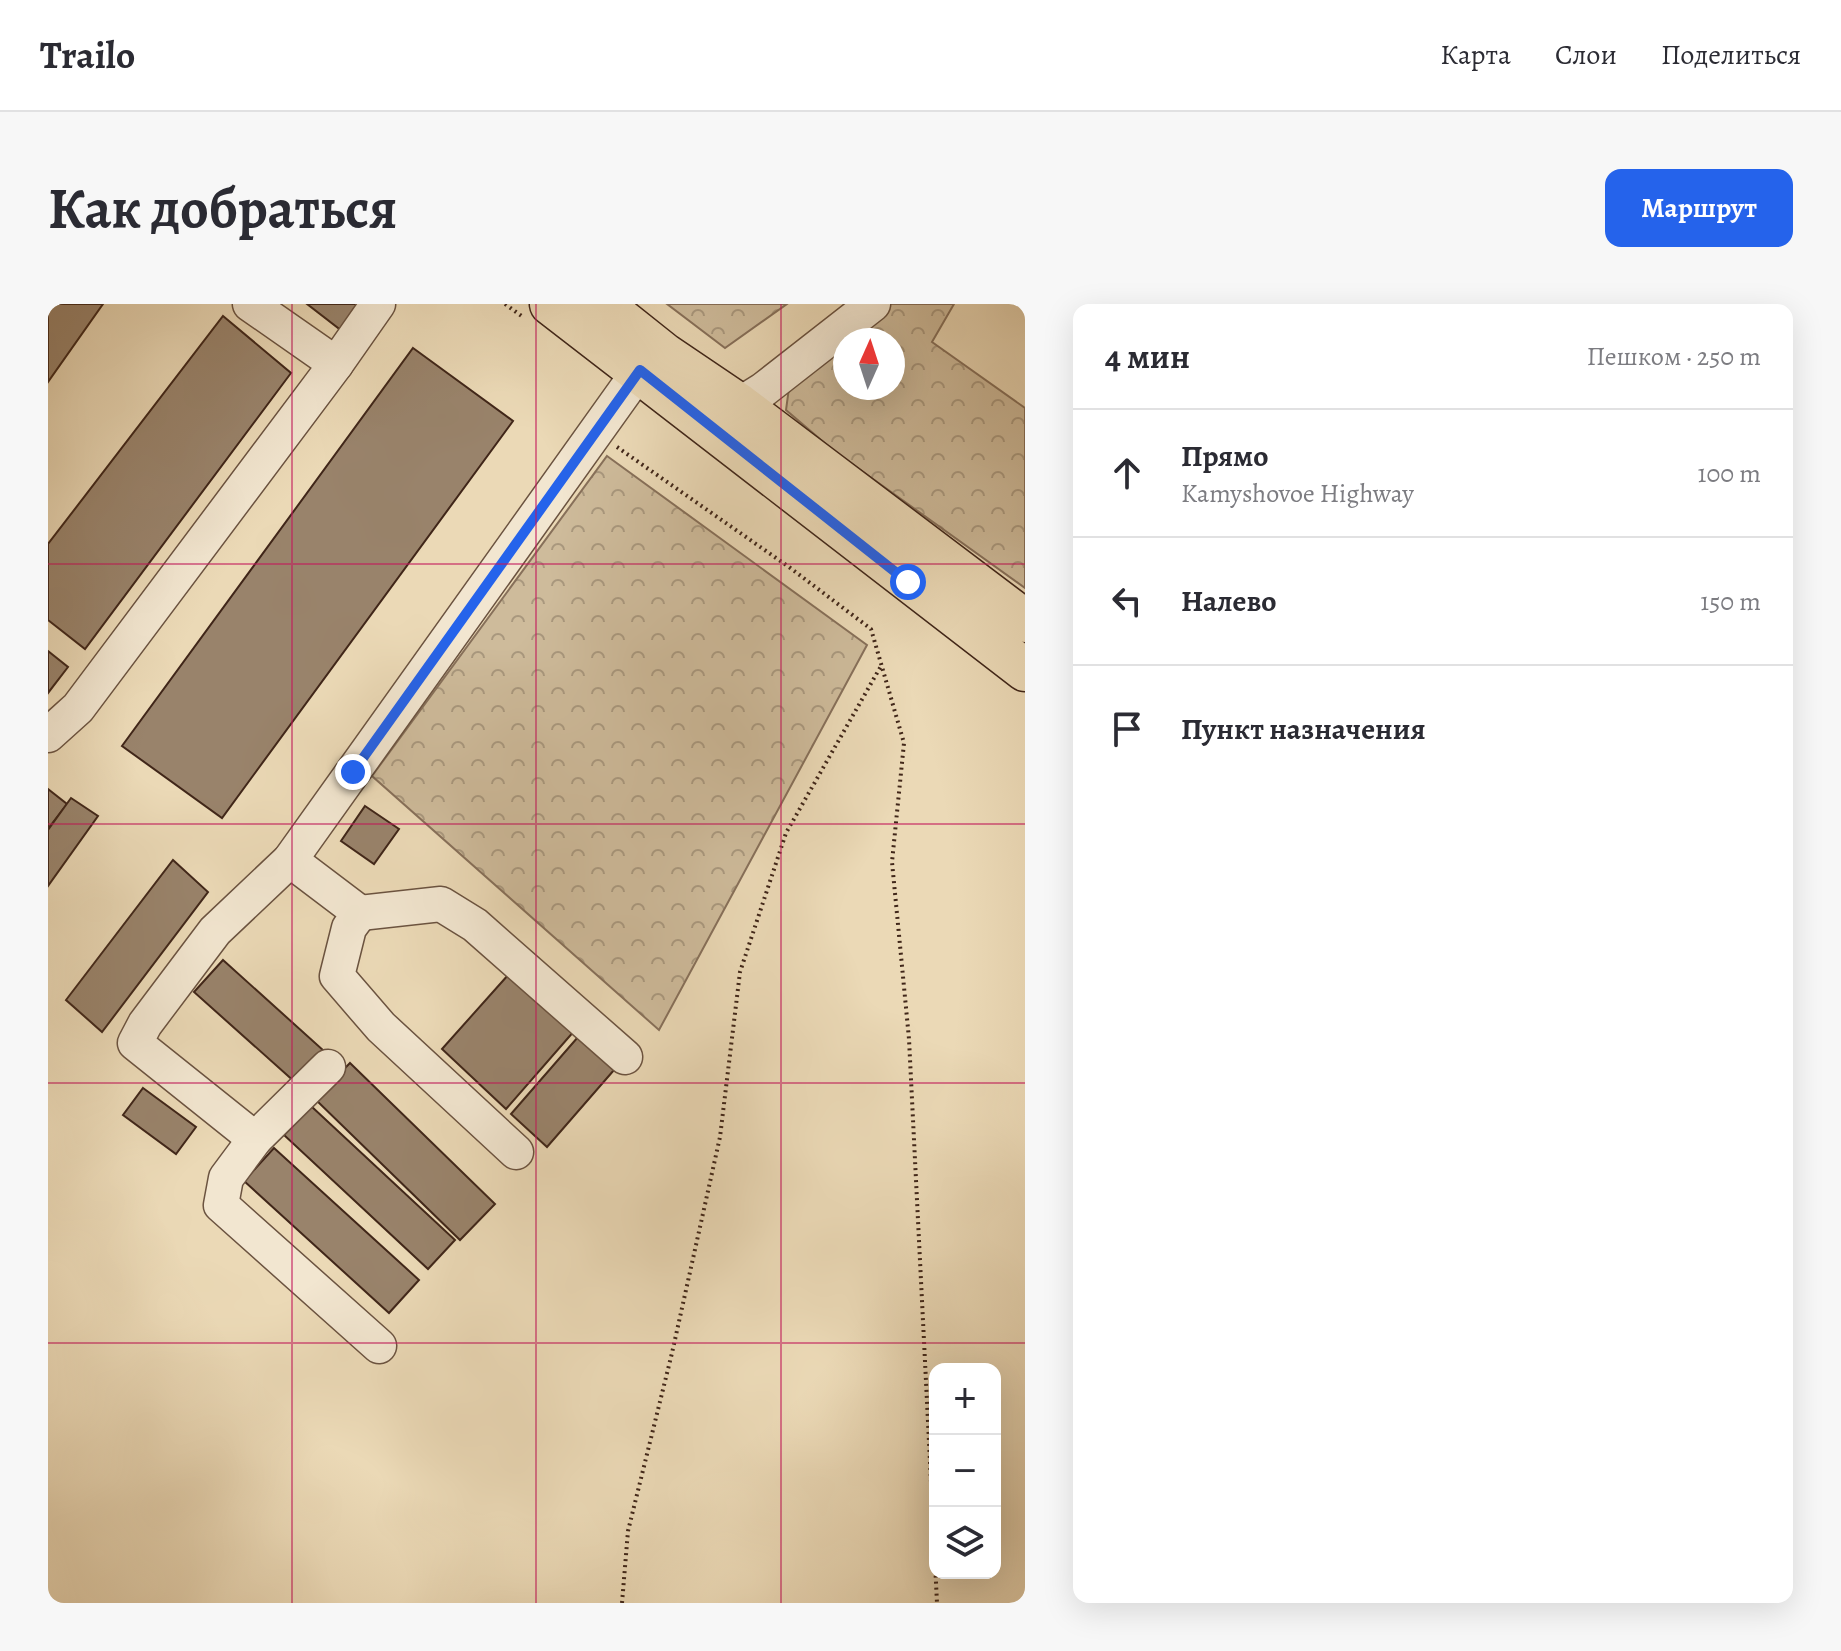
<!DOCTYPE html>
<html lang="ru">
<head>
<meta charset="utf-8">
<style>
	body { margin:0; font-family:Alegreya,serif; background:#f7f7f7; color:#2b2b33 }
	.controls { position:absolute; right:24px; bottom:24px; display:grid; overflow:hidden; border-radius:16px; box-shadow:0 8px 32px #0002 }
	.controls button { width:72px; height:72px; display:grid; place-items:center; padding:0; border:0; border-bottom:2px solid #e1e1e2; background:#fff; color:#2b2b33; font:40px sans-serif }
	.compass { position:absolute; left:785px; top:24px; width:72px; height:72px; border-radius:50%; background:#fff; box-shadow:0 8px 32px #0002; rotate:3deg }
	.stop { position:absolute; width:24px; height:24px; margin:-18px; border:6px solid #2563eb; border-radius:50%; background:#fff }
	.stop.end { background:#2563eb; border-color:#fff; box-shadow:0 2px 8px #0008 }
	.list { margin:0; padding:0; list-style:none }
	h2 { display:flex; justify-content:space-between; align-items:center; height:104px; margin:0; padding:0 32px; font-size:34px }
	h2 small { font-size:26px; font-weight:400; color:#7c7c81 }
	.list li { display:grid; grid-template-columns:52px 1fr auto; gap:24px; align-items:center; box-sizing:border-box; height:128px; padding:0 32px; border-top:2px solid #e1e1e2 }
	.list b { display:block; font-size:30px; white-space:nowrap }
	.list p { margin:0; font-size:26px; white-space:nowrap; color:#7c7c81 }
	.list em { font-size:26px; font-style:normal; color:#7c7c81 }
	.icon { flex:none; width:44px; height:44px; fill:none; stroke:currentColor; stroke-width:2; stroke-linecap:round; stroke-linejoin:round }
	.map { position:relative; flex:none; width:977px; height:1299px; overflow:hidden; border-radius:16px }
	header { display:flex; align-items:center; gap:48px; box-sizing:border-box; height:112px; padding:0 40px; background:#fff; border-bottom:2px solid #e1e1e2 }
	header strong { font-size:38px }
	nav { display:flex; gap:44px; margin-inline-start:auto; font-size:28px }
	.intro { display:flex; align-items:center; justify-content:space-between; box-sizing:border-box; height:192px; padding:0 48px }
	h1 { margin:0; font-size:56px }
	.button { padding:20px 36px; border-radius:16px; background:#2563eb; color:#fff; font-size:28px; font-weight:700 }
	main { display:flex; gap:48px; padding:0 48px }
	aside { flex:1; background:#fff; border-radius:16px; box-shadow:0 8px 32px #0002 }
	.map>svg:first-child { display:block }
	.forest { fill:url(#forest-crowns); stroke:#87705a; stroke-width:2; fill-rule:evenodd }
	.building { fill:#99836b; stroke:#402619; stroke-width:2 }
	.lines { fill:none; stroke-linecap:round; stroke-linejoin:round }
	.minor-casing { stroke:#6b5340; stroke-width:37 }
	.major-casing { stroke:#402619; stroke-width:45 }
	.path { stroke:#402619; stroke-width:4; stroke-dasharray:2 4; stroke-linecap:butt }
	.minor { stroke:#f2e6d0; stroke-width:34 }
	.major { stroke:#ebd9b6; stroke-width:42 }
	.route { stroke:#2563eb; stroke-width:10 }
	.grid { fill:none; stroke:#c2185b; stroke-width:2; stroke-opacity:0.55 }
</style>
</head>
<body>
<header>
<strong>Trailo</strong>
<nav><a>Карта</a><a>Слои</a><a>Поделиться</a></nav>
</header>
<div class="intro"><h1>Как добраться</h1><a class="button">Маршрут</a></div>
<main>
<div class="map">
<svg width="977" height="1299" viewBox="0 0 977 1299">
	<defs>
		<pattern id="forest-crowns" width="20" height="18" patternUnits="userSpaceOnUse" patternTransform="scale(2)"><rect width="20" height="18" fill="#cebb9b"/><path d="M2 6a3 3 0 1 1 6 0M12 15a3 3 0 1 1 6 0" fill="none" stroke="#a9987e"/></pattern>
	</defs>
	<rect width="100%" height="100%" fill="#ebd9b6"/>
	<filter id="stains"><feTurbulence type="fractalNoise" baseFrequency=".0025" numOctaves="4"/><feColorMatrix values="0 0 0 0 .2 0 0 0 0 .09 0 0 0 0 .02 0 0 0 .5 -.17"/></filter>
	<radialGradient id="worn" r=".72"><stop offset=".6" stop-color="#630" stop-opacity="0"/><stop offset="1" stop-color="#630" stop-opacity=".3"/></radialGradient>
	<!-- forest -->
	<g class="forest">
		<polygon points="619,0 739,0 677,44"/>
		<path d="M840 0H906L884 38 977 104V284L786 147 738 106 741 84 760 60ZM797 36H845V84H797Z"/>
		<polygon points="559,152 819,341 611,726 324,472"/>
	</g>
	<!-- building -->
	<g class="building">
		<polygon points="0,0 55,0 0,78"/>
		<polygon points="259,0 314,0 294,27"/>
		<polygon points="175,12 243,69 37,345 0,316 0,240"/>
		<polygon points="365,44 465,117 174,514 74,442"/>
		<polygon points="0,347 20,363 0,389"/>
		<polygon points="0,485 19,500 0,525"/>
		<polygon points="23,494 50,512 0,582 0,526"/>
		<polygon points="317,502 351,525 326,560 293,537"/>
		<polygon points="125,556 160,588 54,728 18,696"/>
		<polygon points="175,656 276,747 248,779 146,688"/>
		<polygon points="461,670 527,726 458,805 394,745"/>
		<polygon points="530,733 566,766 499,843 463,810"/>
		<polygon points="302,759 447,900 412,936 267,795"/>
		<polygon points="95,784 148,823 128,850 75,811"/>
		<polygon points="263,802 407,936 380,965 236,831"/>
		<polygon points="226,844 371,976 341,1009 196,877"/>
	</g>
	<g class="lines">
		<!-- minor casing -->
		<g class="minor-casing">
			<g id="minor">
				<polyline points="202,0 288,60"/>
				<polyline points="691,101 715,86 825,0"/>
				<polyline points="0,431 30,404 288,60 330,0"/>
				<polyline points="242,556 312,609 301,624 289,672 333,723 468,848"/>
				<polyline points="312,609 393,600 427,621 577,753"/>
				<polyline points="280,763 207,835 178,874 173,901 331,1042"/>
				<polyline points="207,835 87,739 97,720 167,627 242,556 592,66"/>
			</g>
		</g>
		<!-- major casing -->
		<g class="major-casing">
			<g id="major">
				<polyline points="503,0 977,366"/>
				<polyline points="553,0 617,51 691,101 977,317"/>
			</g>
		</g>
		<!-- path -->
		<g class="path">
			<polyline points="457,0 475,13"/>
			<polyline points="569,143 741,263 823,325 856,439 844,558 861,735 889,1299"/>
			<polyline points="574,1299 580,1227 624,1049 672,833 692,668 738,529 833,362"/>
		</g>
		<!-- minor -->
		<use href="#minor" class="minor"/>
		<!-- major -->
		<use href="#major" class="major"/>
	</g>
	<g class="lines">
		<!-- route -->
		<polyline class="route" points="305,468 592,66 860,278"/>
	</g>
	<!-- grid -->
	<path class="grid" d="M244 0V1299M488 0V1299M733 0V1299M0 260H977M0 520H977M0 779H977M0 1039H977"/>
	<rect width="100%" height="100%" filter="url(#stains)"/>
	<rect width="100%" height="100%" fill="url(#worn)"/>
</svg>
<div class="controls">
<button>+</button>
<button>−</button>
<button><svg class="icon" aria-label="layers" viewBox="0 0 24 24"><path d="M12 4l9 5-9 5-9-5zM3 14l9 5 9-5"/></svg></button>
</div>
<svg class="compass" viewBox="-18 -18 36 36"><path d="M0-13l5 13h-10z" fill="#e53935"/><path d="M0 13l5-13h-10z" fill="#7c7c81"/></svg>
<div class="stop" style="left:860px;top:278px"></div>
<div class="stop end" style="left:305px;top:468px"></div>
</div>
<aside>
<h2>4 мин<small>Пешком · 250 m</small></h2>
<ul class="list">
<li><svg class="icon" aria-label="ahead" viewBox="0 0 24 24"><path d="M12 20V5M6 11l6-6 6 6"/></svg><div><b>Прямо</b><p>Kamyshovoe Highway</p></div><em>100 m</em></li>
<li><svg class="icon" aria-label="left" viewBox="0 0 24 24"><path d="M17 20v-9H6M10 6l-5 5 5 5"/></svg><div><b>Налево</b></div><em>150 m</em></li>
<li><svg class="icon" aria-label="arrive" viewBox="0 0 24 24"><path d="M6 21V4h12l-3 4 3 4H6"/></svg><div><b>Пункт назначения</b></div></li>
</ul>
</aside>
</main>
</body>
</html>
